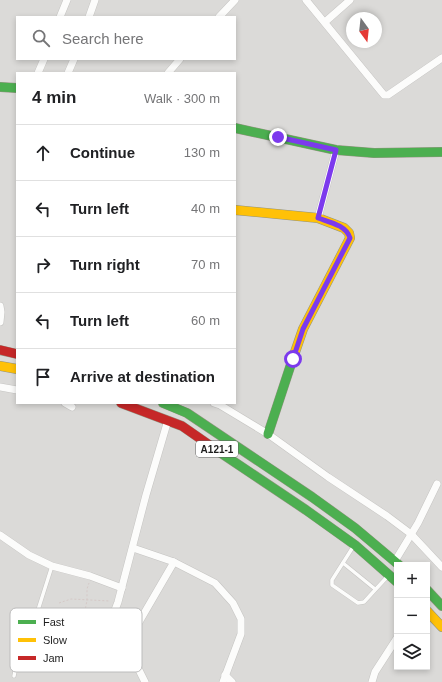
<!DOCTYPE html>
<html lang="en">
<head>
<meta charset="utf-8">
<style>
	body { margin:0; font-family:Helvetica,sans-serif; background:#f6f6f6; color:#202124 }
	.controls { position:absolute; right:12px; bottom:12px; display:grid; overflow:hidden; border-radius:0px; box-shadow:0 2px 6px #0003 }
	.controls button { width:36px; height:36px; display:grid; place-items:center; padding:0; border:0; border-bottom:1px solid #e0e0e0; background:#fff; color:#202124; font:20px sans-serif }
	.compass { position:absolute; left:346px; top:12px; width:36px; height:36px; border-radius:50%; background:#fff; box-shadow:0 2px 6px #0003; rotate:165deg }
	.stop { position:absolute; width:12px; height:12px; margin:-9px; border:3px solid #7c3aed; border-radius:50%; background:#fff }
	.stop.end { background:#7c3aed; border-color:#fff; box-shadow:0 1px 4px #0008 }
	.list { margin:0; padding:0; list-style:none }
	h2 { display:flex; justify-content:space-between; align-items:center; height:52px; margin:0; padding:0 16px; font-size:17px }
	h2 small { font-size:13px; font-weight:400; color:#757577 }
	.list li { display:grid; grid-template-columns:26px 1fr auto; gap:12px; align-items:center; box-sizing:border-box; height:56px; padding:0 16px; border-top:1px solid #e0e0e0 }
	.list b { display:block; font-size:15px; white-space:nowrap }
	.list em { font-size:13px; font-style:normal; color:#757577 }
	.icon { flex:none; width:22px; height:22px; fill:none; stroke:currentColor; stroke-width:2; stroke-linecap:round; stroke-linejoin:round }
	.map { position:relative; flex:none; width:442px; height:682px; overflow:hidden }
	.search { position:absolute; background:#fff; box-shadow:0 2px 6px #0003; left:16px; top:16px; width:220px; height:44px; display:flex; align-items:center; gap:10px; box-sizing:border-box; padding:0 14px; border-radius:0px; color:#757577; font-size:15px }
	.panel { position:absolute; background:#fff; box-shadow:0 2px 6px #0003; left:16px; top:72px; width:220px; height:332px; border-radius:0px }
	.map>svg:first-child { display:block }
	.residential { fill:#dbdad8; fill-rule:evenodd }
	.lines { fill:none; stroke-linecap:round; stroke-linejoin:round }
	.lane-casing { stroke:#c5c4c2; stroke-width:4.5 }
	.street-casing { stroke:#c5c4c2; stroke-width:8 }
	.fast-casing { stroke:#939480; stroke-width:10 }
	.slow-casing { stroke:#939480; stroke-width:10 }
	.jam-casing { stroke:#939480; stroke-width:10 }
	.path { stroke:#d5c9c7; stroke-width:1; stroke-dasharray:2 2; stroke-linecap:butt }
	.lane { stroke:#fcfcfb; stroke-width:3.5 }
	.street { stroke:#fcfcfb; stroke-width:7 }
	.fast { stroke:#4caf50; stroke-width:9 }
	.slow { stroke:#ffc107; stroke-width:9 }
	.jam { stroke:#c62828; stroke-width:9 }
	.route { stroke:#7c3aed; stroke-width:5 }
	.labels { text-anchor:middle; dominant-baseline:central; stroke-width:4; stroke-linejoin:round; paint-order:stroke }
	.shield { fill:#fff; stroke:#626262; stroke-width:1 }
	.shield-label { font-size:10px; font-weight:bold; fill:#1e1e1e }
	.key { fill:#fff; stroke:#bcbcbc; stroke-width:1 }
	.key-label { font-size:11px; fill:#1e1e1e }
</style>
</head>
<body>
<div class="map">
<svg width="442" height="682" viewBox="0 0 442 682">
	<rect width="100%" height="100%" fill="#eceae6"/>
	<!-- residential -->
	<path class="residential" d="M0 0H442V682H0ZM17 17H235V59H17ZM352 18H376V42H352ZM17 73H235V403H17ZM397 565H427V667H397Z"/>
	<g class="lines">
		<!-- lane casing -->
		<g class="lane-casing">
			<g id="lane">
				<polyline points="353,547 332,580 332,585 358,603 364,602 387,577"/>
				<polyline points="343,563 375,589"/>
				<polyline points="14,676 22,637 38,610 52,566"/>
			</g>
		</g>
		<!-- street casing -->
		<g class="street-casing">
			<g id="street">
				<polyline points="306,0 384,95 388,95 442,58"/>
				<polyline points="60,17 67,0"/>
				<polyline points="89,17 95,0"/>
				<polyline points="219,17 235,0"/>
				<polyline points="325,22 350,0"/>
				<polyline points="38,73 44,59"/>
				<polyline points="68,73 74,59"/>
				<polyline points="168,73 180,59"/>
				<polyline points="318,218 336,150"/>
				<polyline points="0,306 1,312 0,322"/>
				<polyline points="0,387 17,390"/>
				<polyline points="65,403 72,407"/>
				<polyline points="214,403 220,405 268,434 328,477 387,516 411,534 442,567"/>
				<polyline points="0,535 29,555 52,566 90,576 122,588"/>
				<polyline points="133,548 174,562 215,583 233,603 241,619 241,634 223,682"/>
				<polyline points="395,561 418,523 437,484"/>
				<polyline points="95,668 100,650 118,602 146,495 168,420"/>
				<polyline points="225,675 232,682"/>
				<polyline points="145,682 133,658 131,644 135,629 174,562"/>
				<polyline points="372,682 375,672 397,638"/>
			</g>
		</g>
		<!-- fast casing -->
		<g class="fast-casing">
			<g id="fast">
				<polyline points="0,87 17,88"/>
				<polyline points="235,128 336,150 374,153 442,152"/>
				<polyline points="163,403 187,413 312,497 355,528 399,565"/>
				<polyline points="268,434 293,358"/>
				<polyline points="218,451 306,510 355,545 397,582"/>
				<polyline points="427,590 442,606"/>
			</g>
		</g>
		<!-- slow casing -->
		<g class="slow-casing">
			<g id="slow">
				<polyline points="235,210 318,218 344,228 349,233 350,238 303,329 293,358"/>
				<polyline points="0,366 17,369"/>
				<polyline points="427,611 442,627"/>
			</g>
		</g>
		<!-- jam casing -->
		<g class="jam-casing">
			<g id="jam">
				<polyline points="0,350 17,354"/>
				<polyline points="121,403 182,426 218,451"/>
			</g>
		</g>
		<!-- path -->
		<g class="path">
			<polyline points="59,603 71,599 110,601"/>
			<polyline points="84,616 87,600 87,589 89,583"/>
		</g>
		<!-- lane -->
		<use href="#lane" class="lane"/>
		<!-- street -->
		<use href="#street" class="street"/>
		<!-- fast -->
		<use href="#fast" class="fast"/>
		<!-- slow -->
		<use href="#slow" class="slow"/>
		<!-- jam -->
		<use href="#jam" class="jam"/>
	</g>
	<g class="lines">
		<!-- route -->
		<path class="route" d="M278 137 336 150 318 218C329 222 346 225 350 238L303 329 293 359"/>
	</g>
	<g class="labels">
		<!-- shield labels -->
		<rect class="shield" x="196" y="441" width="42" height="16" rx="3"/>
		<g class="shield-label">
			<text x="217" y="449">A121-1</text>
		</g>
	</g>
	<!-- legend -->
	<rect x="10" y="608" width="132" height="64" rx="6" class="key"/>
	<rect x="18" y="620" width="18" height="4" fill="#4caf50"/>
	<rect x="18" y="638" width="18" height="4" fill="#ffc107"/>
	<rect x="18" y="656" width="18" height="4" fill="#c62828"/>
	<g class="key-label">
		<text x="43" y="626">Fast</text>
		<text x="43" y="644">Slow</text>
		<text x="43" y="662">Jam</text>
	</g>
</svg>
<div class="controls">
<button>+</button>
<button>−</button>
<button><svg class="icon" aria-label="layers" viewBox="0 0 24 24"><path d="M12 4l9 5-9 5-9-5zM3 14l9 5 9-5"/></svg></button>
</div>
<svg class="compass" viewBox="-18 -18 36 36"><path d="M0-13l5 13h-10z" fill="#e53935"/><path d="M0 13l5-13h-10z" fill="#757577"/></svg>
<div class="stop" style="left:293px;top:359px"></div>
<div class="stop end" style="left:278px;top:137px"></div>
<div class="search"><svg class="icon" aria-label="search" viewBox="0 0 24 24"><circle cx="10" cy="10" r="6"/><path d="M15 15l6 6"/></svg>Search here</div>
<section class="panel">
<h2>4 min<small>Walk · 300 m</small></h2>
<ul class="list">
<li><svg class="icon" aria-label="ahead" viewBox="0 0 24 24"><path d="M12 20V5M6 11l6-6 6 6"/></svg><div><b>Continue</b></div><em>130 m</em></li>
<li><svg class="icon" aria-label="left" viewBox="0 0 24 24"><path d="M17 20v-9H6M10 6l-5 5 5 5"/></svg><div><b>Turn left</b></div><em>40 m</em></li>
<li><svg class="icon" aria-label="right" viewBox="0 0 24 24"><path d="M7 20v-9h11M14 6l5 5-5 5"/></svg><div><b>Turn right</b></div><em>70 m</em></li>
<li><svg class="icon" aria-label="left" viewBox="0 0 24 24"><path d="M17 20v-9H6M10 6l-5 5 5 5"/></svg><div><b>Turn left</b></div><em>60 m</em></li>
<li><svg class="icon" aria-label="arrive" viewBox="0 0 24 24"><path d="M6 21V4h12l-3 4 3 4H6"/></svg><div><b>Arrive at destination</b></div></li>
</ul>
</section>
</div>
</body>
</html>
